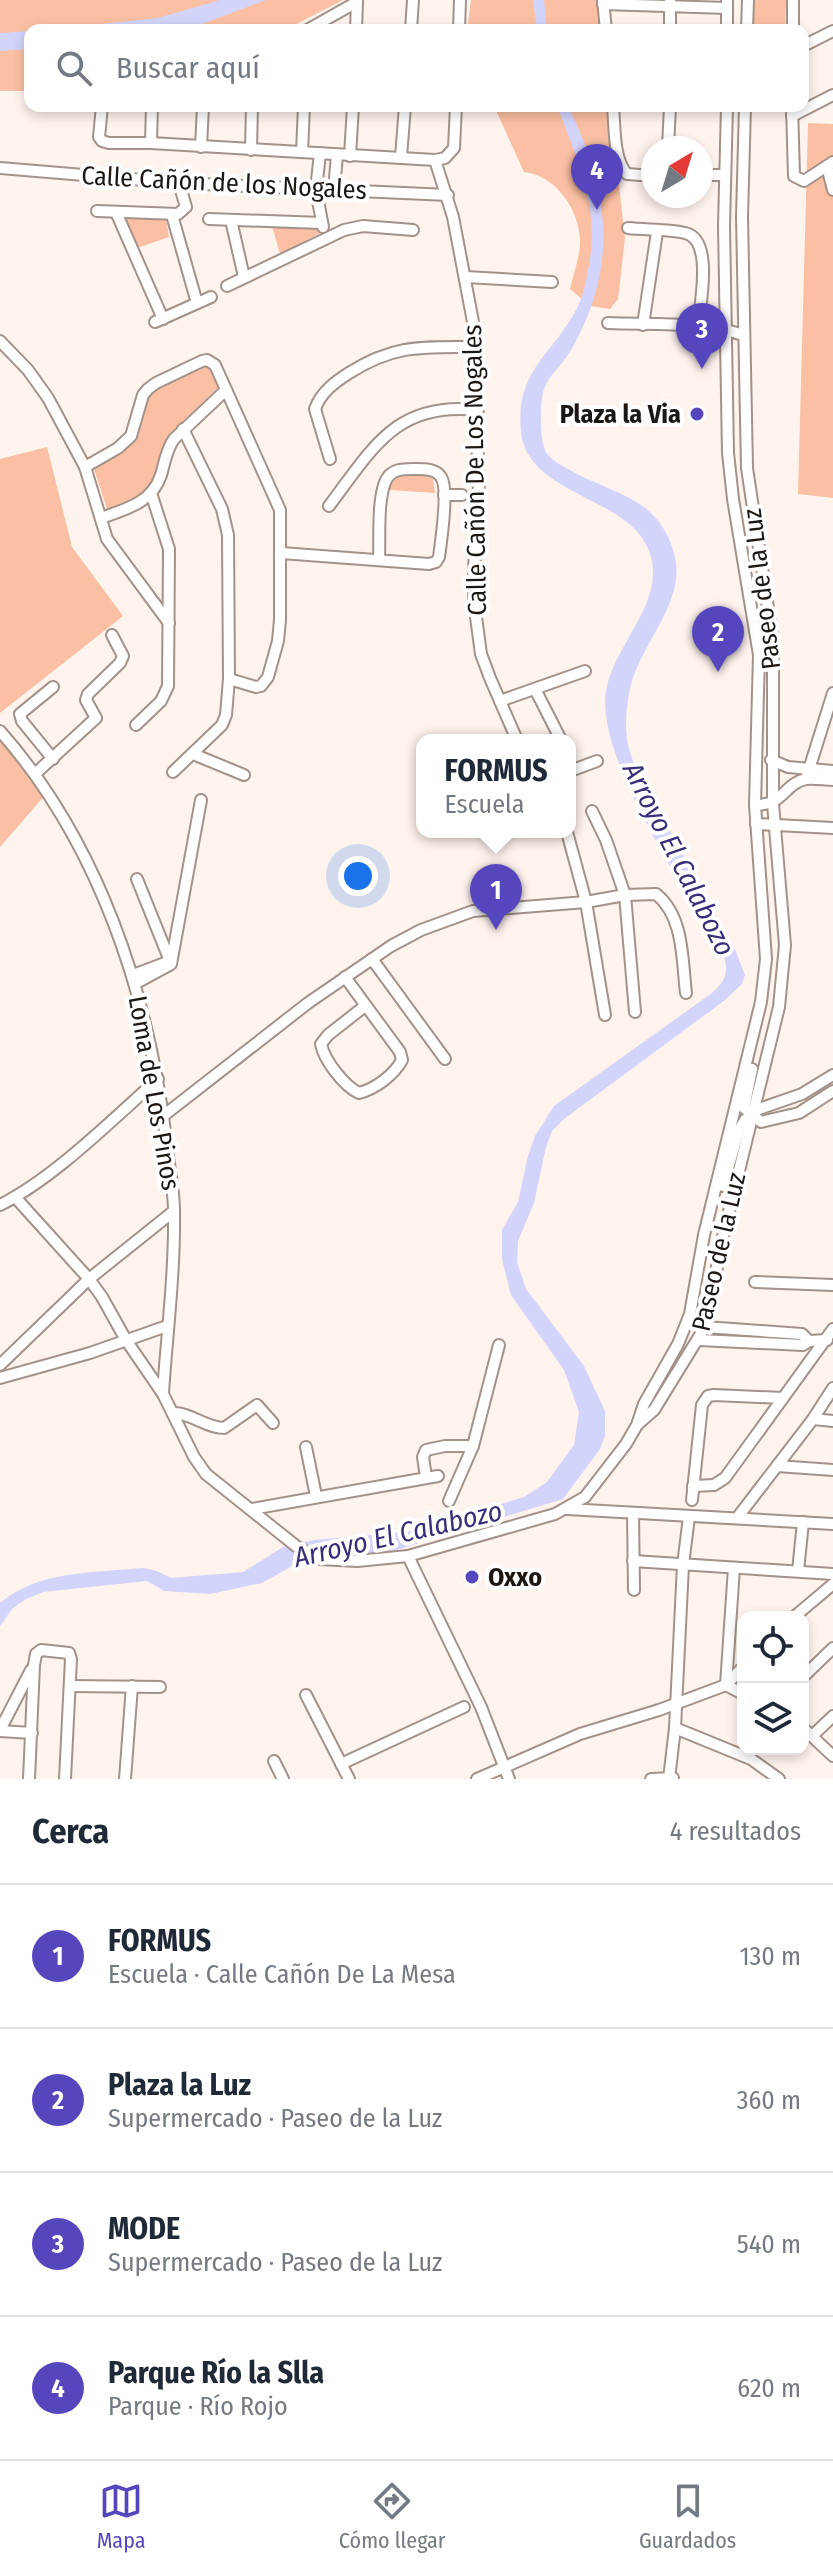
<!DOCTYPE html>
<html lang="es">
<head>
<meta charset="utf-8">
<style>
	body { margin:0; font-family:"Fira Sans Condensed",sans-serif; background:#f6f6f7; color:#1f2937 }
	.controls { position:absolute; right:24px; bottom:24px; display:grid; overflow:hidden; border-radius:16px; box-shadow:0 4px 12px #0003 }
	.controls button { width:72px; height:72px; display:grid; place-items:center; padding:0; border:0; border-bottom:2px solid #e0e1e3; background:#fff; color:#1f2937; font:40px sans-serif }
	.compass { position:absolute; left:641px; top:136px; width:72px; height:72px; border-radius:50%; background:#fff; box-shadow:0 4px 12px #0003; rotate:38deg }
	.you { position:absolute; left:358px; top:876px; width:28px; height:28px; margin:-20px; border:6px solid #fff; border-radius:50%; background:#1a73e8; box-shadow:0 0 0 12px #1a73e833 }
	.badge { display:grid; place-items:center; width:52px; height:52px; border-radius:50%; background:#5646be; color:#fff; font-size:26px; font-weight:700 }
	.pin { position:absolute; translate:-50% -66px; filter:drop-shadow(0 2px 4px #0008) }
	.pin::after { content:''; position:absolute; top:42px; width:28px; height:24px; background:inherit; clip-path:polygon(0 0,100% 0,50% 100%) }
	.popup { position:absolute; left:416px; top:734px; width:160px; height:104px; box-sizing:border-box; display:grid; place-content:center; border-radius:16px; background:#fff; filter:drop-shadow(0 2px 6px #0005); font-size:26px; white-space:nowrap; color:#747a83 }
	.popup b { font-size:30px; color:#1f2937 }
	.popup::after { content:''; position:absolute; left:50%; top:100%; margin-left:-16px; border:16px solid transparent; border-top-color:#fff }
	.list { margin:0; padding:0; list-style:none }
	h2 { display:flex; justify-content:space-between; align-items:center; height:104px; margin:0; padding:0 32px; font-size:34px }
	h2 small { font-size:26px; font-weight:400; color:#747a83 }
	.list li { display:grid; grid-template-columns:52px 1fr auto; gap:24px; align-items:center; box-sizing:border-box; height:144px; padding:0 32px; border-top:2px solid #e0e1e3 }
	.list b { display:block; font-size:30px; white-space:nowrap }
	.list p { margin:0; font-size:26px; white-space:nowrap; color:#747a83 }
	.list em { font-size:26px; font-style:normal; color:#747a83 }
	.icon { flex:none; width:44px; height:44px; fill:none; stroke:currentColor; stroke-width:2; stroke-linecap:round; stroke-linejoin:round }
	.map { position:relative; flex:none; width:833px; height:1779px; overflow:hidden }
	.search { position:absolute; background:#fff; box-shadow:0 4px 12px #0003; left:24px; right:24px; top:24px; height:88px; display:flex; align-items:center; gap:20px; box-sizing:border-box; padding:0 28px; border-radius:16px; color:#747a83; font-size:30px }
	.sheet { height:680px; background:#fff }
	nav { display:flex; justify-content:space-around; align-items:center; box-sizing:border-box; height:112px; border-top:2px solid #e0e1e3; background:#fff; font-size:22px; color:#747a83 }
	nav a { display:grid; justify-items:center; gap:4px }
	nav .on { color:#5646be }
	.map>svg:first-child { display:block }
	.green { fill:#fbc0a3 }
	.water { fill:#d2d4fb }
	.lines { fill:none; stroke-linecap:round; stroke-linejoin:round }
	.minor-casing { stroke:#a2928a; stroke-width:14 }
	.minor { stroke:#fff; stroke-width:10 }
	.poi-dot { fill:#5646be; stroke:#fff; stroke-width:3 }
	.labels { text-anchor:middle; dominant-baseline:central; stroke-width:8; stroke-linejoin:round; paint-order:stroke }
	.street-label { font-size:26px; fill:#1d1714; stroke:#fff }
	.poi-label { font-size:26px; font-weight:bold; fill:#1d1714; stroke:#fff; text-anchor:end }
	.water-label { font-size:28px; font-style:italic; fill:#372f79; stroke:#fff }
</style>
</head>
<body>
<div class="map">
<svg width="833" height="1779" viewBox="0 0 833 1779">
	<rect width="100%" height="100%" fill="#fff3ee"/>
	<!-- green -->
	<g class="green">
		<polygon points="0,0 343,0 285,30 30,30 30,91 0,91"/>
		<polygon points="471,0 600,0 603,30 467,30"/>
		<polygon points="754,0 786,0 785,30 753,30"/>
		<path d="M494 106H610L625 238 618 299 610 309 590 306 570 289C573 274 581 255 580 239 578 208 556 176 524 172Z"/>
		<polygon points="808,123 833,124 833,498 798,494"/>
		<polygon points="127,215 166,218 169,237 137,248 125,223"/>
		<polygon points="272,226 317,226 320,233 280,254"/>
		<polygon points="208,363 221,385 167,438 155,481 144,496 127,506 107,509 93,466 120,452 136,435 147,394 158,385"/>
		<polygon points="47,447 72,547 123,616 0,713 0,459"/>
		<polygon points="400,472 424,474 433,479 435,493 390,490 391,479"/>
		<polygon points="0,737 46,794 0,847"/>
	</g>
	<!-- water -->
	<g class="water">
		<polygon points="220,0 266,0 194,27 175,30 44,30 158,18"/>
		<polygon points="533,0 544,0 547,30 537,30"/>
		<polygon points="30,31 30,49 0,51 0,33"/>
		<path d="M557 106H568C608 188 619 260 575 343 556 380 539 371 541 423 541 432 542 444 546 452 552 461 561 465 570 470 613 495 658 496 674 553 688 602 639 644 630 689 626 707 624 731 629 749 636 774 651 797 664 820 687 862 710 904 734 947L745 975 742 984 725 1000 564 1119 552 1131 546 1147 534 1203 518 1241 517 1262 526 1289 584 1366 605 1411V1436L600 1449 563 1499 393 1551 303 1560 262 1583 210 1594 164 1591 147 1581 43 1592 26 1599 12 1609 0 1626V1603C39 1570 93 1573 143 1568L157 1571 171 1578 243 1572 283 1547 314 1540 406 1532 524 1497 547 1482 574 1445 579 1412 564 1370 511 1295 502 1259V1230L518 1202 528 1156 535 1136 554 1106 712 993C726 981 730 971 722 953 688 895 595 756 606 691 614 643 668 601 649 551 629 496 528 496 521 432 515 370 551 357 576 310 582 299 585 287 587 275 602 210 579 165 557 106Z"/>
	</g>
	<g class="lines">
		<!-- minor casing -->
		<g class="minor-casing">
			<g id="minor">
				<polyline points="603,0 606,30"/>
				<polyline points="670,0 670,30"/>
				<polyline points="603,4 727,8"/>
				<polyline points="307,30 357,2"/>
				<polyline points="356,30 357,2"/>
				<polyline points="411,30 413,0"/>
				<polyline points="459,30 460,0"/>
				<polyline points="727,30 727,0"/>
				<polyline points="747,30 748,0"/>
				<polyline points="793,30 793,0"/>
				<polyline points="803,46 833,31"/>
				<polyline points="102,106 99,137 102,141 109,143 151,143 435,160 445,158 454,148 456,106"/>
				<path d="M613 106C615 126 613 159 627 174L653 176"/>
				<polyline points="792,106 794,176 804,181 833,162"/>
				<polyline points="792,116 833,95"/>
				<polyline points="151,143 152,106"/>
				<polyline points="201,147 203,106"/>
				<polyline points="668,148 670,106"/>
				<polyline points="251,150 252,106"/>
				<polyline points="302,152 304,106"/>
				<polyline points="320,153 316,190 323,227"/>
				<polyline points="350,156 353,106"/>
				<polyline points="401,157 405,106"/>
				<polyline points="435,160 453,217 474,327 479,495 474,569 474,602 481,654 490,678 517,740"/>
				<polyline points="827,166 833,190"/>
				<polyline points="0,168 179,183 448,195"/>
				<polyline points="701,175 725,175"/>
				<polyline points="334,190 337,155"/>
				<polyline points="97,211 178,214 186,207 179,183"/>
				<polyline points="116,212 163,319"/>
				<polyline points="172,215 197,303"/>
				<polyline points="209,219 322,223"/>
				<polyline points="231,220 244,277"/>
				<path d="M628 228C645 230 671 229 685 233 714 239 700 305 698 326"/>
				<polyline points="466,277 552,282"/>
				<polyline points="227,286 344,230 363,226 413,230"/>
				<polyline points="155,322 211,297"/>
				<path d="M608 323C652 325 701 321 743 335"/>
				<polyline points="643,325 657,232"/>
				<polyline points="0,341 28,370 48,398 85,467 107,539 169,623"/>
				<path d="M330 459 315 409C321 392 335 382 349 373 395 344 423 347 476 347"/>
				<polyline points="85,467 118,448 131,436 143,395 148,389 156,383 202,361 207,360 215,365 280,510 280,620 278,641 268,677 261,686 256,687 229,679"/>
				<polyline points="444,495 462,495"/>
				<path d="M329 506C373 448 396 401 478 410"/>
				<path d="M101 518C126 509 152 503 161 475 165 462 166 450 174 439L226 390"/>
				<path d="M281 553 429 564 436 562 439 557C441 542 449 488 441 477 435 468 422 469 413 469 402 469 392 469 386 480 377 499 380 538 379 560"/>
				<polyline points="53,687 20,714 22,721 53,759"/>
				<polyline points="535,689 561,740"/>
				<polyline points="500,701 585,671"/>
				<polyline points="136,725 161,701 168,686 169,549 151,493"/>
				<path d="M0 731C99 843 148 993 166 1139 168 1163 174 1188 174 1211 175 1271 167 1333 163 1393"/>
				<polyline points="193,754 244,775"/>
				<polyline points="771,760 788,767 833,771"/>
				<polyline points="570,771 597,761"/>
				<polyline points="173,772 222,725 226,715 229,679 228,535 222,509 183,429"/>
				<polyline points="36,773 96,718 86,700 88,694 120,663 123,656 112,635"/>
				<polyline points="806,779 833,693"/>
				<path d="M755 805C785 805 783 784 806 779 814 778 825 780 833 780"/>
				<polyline points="592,811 606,840 625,895 635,1012"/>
				<polyline points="756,824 833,828"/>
				<polyline points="567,832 586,902 605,1015"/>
				<polyline points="137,879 170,961"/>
				<polyline points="372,959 445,1059"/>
				<polyline points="133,975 165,963"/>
				<path d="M345 977 400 1052 402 1060C394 1075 375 1089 359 1093 344 1086 324 1060 321 1044L328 1035 365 1006"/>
				<polyline points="136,983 171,964 201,800"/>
				<polyline points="752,1069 744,1108 761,1122 799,1113 833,1091"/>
				<path d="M163 1116 308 1003 391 946 421 930 473 911 586 902 625 895 656 894C684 916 682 960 686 993"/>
				<polyline points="723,1186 739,1130 745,1120 759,1109 802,1094 833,1075"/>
				<polyline points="15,1197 89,1279 102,1297 126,1340 163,1394 194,1457 206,1474 296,1546 319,1559 357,1561 408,1556 555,1514 585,1497 626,1444 637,1425 644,1404 678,1344 690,1314 704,1235 761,1002 766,959 755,805 759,655 733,499 728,453 724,226 727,106"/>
				<path d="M0 1205C53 1179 113 1119 158 1079"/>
				<polyline points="755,1282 833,1285"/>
				<polyline points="705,1327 802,1334 809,1341"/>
				<polyline points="699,1340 803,1345 809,1341 827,1340"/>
				<polyline points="0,1365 89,1279 174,1211"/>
				<polyline points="0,1378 90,1353 167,1326"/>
				<path d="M173 1413C189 1412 206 1428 224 1428L257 1405 273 1423"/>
				<polyline points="813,1419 833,1421"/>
				<polyline points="638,1424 654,1410 705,1327 724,1232 779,1007 785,945 773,804 773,641 747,468 742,217 745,106"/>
				<polyline points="306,1447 316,1496"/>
				<polyline points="777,1466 833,1470"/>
				<polyline points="426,1477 423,1457 426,1450 445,1446 473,1446"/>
				<polyline points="693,1486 714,1485 725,1478 833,1329"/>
				<polyline points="692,1500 702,1405 708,1396 714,1395 783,1398"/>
				<polyline points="449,1501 473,1446 499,1345"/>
				<polyline points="252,1509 438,1476"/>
				<polyline points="567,1509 833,1524"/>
				<polyline points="633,1513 634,1590"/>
				<polyline points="737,1518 813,1419 833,1388"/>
				<polyline points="408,1556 481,1707 509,1779"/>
				<polyline points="633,1561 833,1574"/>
				<polyline points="798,1571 803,1522"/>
				<polyline points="794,1617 833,1584"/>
				<polyline points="803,1677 833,1648"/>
				<polyline points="726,1685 734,1568"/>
				<polyline points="726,1685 743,1667"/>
				<polyline points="71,1686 160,1687"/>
				<polyline points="306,1695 349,1779"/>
				<polyline points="675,1728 751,1759 779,1779"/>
				<polyline points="803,1728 833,1756"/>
				<polyline points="0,1730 31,1670"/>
				<polyline points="0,1731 32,1733"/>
				<polyline points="813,1735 833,1716"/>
				<polyline points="274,1761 283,1779"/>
				<polyline points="341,1764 464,1707"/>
				<polyline points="29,1779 34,1665 36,1654 41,1650 69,1653 71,1659 65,1779"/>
				<polyline points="125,1779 132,1686"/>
				<polyline points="477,1779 580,1734 659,1710 726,1685 743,1694"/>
				<polyline points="651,1779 673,1778"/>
				<polyline points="669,1779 675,1728 683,1565 689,1517"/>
			</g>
		</g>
		<!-- minor -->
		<use href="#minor" class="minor"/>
	</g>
	<!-- markers -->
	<g class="poi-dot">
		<circle cx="697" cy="414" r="8"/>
		<circle cx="472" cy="1577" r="8"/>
	</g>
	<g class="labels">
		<!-- street labels -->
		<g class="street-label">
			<text transform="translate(224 183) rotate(3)">Calle Cañón de los Nogales</text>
			<text transform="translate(475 470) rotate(-91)">Calle Cañón De Los Nogales</text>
			<text transform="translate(762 589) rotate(-97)">Paseo de la Luz</text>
			<text transform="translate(154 1093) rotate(80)">Loma de Los Pinos</text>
			<text transform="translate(719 1252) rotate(-77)">Paseo de la Luz</text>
		</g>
		<!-- poi labels -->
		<g class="poi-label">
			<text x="681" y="414">Plaza la Via</text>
			<text x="488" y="1577" text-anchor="start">Oxxo</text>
		</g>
		<!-- water labels -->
		<g class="water-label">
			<text transform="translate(679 859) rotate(63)">Arroyo El Calabozo</text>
			<text transform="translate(398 1534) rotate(-13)">Arroyo El Calabozo</text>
		</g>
	</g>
</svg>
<div class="controls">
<button><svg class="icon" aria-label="locate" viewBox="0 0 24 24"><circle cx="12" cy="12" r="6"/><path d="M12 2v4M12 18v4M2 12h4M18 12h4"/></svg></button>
<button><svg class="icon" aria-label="layers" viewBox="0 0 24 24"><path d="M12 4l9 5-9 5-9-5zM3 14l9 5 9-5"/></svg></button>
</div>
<svg class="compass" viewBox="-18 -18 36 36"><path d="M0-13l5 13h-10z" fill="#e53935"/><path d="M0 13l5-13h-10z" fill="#747a83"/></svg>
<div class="you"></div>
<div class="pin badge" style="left:496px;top:930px">1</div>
<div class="popup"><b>FORMUS</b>Escuela</div>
<div class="pin badge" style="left:718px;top:672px">2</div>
<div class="pin badge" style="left:702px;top:369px">3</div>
<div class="pin badge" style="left:597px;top:210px">4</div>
<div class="search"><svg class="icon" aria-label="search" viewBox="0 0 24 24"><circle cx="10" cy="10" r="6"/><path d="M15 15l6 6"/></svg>Buscar aquí</div>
</div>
<section class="sheet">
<h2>Cerca<small>4 resultados</small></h2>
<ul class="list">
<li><span class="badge">1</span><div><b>FORMUS</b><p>Escuela · Calle Cañón De La Mesa</p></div><em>130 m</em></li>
<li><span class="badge">2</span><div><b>Plaza la Luz</b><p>Supermercado · Paseo de la Luz</p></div><em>360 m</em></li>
<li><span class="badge">3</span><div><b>MODE</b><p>Supermercado · Paseo de la Luz</p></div><em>540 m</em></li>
<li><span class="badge">4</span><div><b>Parque Río la Slla</b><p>Parque · Río Rojo</p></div><em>620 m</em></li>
</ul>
</section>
<nav>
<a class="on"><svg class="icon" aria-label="map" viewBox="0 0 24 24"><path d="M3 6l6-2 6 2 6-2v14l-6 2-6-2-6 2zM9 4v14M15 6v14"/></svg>Mapa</a>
<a><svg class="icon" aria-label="directions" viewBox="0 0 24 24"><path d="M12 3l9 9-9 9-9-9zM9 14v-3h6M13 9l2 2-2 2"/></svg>Cómo llegar</a>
<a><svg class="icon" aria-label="saved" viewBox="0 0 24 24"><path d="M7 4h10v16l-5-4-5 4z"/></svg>Guardados</a>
</nav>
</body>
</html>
